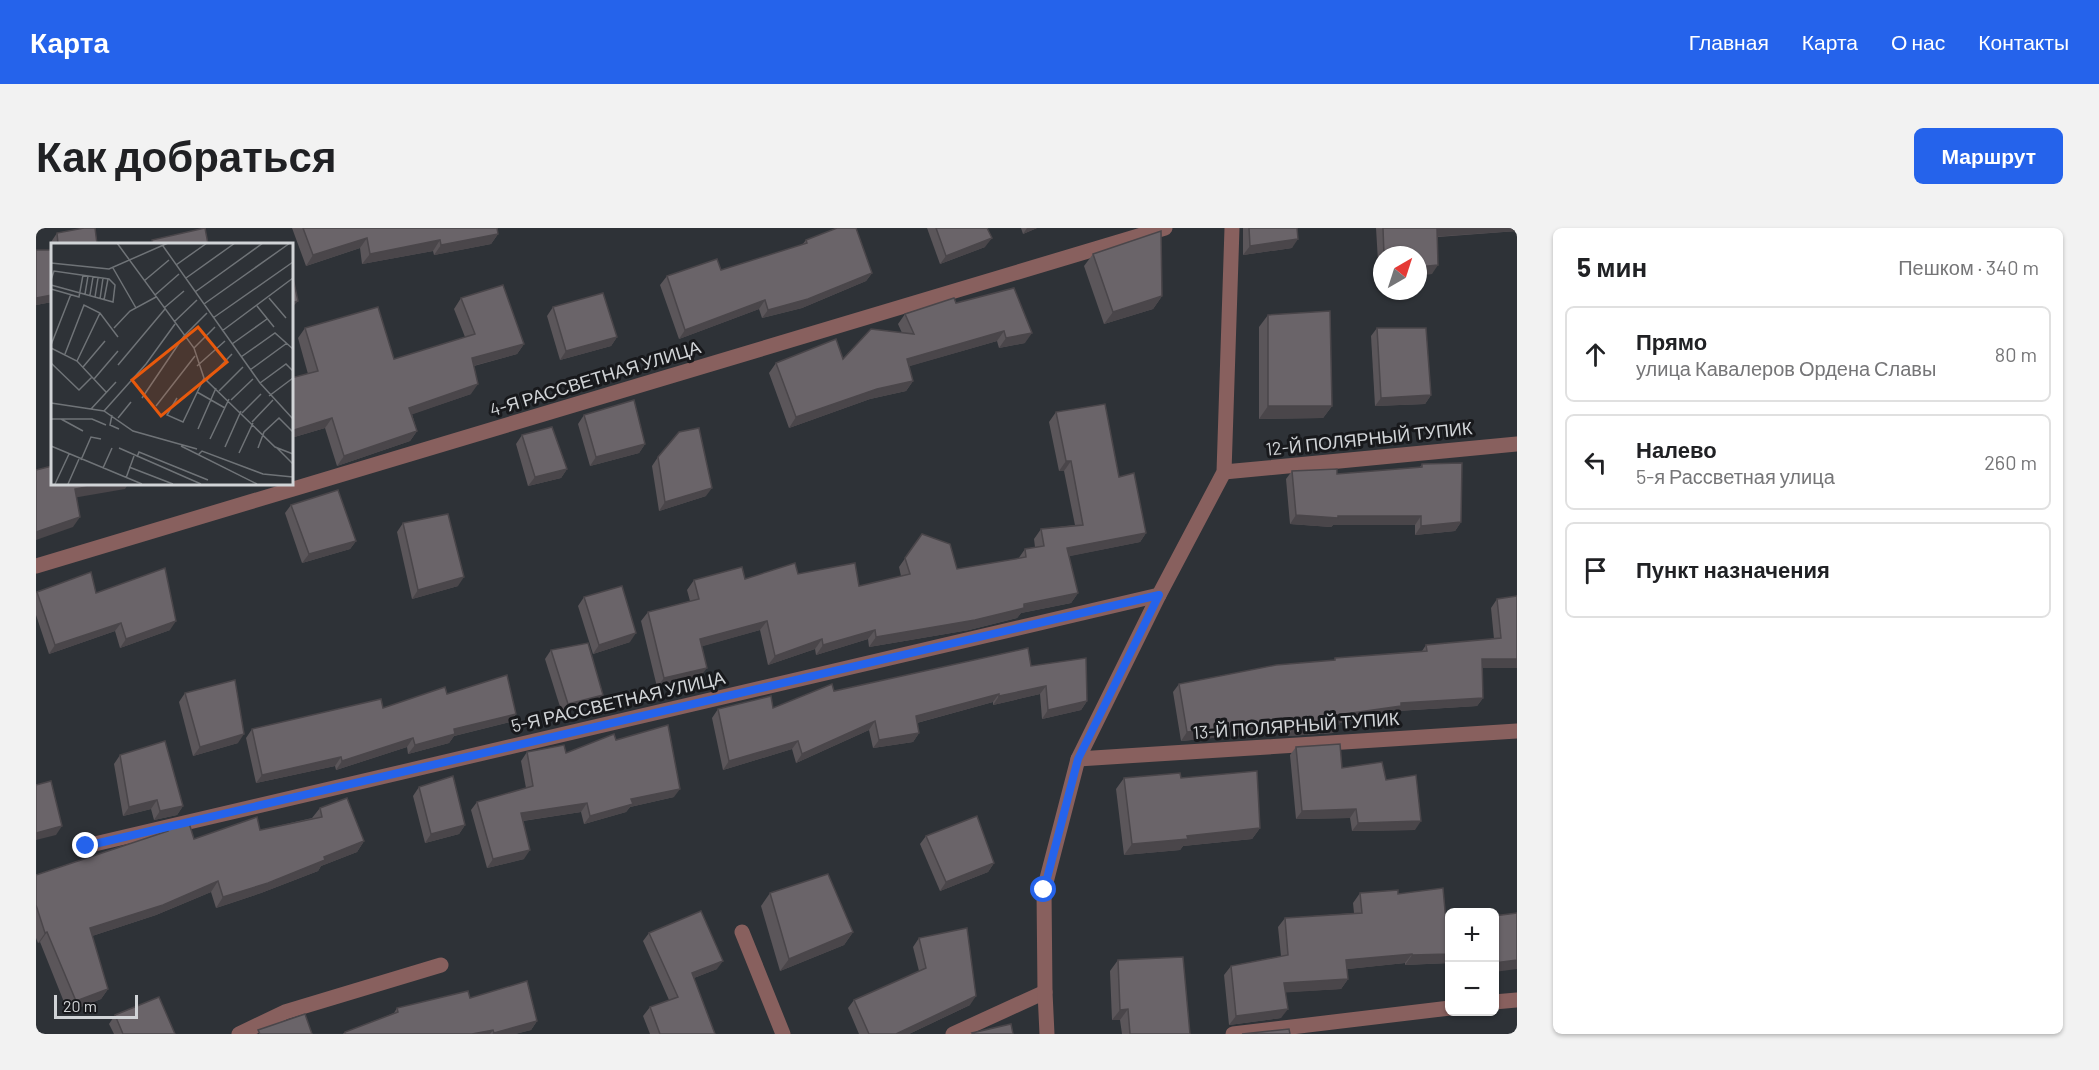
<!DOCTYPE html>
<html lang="ru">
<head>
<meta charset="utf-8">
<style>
	body { margin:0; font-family:Barlow,sans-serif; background:#f2f2f2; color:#202124 }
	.controls { position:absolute; right:18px; bottom:18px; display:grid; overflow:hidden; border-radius:9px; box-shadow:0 2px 4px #0004 }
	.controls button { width:54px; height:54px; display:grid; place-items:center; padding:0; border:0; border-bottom:2px solid #e0e0e0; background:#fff; color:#202124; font:30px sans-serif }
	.compass { position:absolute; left:1337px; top:18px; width:54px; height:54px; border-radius:50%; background:#fff; box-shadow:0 2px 4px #0004; rotate:39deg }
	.scale { position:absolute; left:18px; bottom:15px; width:84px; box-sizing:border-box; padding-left:6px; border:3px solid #d1d4d7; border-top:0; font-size:16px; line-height:21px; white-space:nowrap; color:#d1d4d7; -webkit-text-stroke:4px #18191c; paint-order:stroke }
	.stop { position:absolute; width:18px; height:18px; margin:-14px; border:4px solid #2563eb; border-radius:50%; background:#fff }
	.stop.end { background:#2563eb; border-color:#fff; box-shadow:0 2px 6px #0008 }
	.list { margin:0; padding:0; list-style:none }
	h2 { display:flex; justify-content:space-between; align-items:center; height:78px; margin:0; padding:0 24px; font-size:26px }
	h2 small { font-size:20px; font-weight:400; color:#757577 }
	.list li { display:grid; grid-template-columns:39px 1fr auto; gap:18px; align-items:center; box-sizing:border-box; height:96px; margin:0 12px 12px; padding:0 12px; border:2px solid #e0e0e0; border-radius:9px }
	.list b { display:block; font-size:22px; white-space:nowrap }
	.list p { margin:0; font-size:20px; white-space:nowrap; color:#757577 }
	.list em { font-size:20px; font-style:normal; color:#757577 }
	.icon { flex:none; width:33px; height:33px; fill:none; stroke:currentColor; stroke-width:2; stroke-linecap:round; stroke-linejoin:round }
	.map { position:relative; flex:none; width:1481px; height:806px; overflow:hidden; border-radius:9px }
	header { display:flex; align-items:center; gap:36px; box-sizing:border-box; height:84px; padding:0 30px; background:#2563eb; color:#fff }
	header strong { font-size:28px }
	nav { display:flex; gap:33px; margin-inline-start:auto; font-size:21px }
	.intro { display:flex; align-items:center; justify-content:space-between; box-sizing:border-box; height:144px; padding:0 36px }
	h1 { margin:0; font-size:42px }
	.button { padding:15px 27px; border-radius:9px; background:#2563eb; color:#fff; font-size:21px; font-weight:700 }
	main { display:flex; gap:36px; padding:0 36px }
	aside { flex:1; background:#fff; border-radius:9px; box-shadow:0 2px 4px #0004 }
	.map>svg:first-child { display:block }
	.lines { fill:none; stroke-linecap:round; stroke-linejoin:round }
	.minor { stroke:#88605e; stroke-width:15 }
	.wall { fill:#5b565a }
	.shaded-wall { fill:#4a464a }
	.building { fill:#6a6469; stroke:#4a464a; stroke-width:1.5 }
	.route { stroke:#2563eb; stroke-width:8 }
	.labels { text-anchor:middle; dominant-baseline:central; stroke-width:6; stroke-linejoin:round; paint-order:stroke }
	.street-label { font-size:18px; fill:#d1d4d7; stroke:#18191c }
	.inset-road { fill:none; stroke:#6f7377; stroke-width:1.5 }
	.view { fill:#e8590c; fill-opacity:0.15; stroke:#e8590c; stroke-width:3 }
	.inset-edge { fill:none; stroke:#d1d4d7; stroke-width:3 }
</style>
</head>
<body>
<header>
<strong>Карта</strong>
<nav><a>Главная</a><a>Карта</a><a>О нас</a><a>Контакты</a></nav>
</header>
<div class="intro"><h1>Как добраться</h1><a class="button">Маршрут</a></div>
<main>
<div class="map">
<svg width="1481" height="806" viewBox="0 0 1481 806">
	<rect width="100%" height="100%" fill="#2e3237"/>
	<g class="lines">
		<!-- minor -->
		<g class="minor">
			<polyline points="1188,244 1481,216"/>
			<polyline points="0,338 1129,0"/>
			<polyline points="1042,531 1481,503"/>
			<polyline points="50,618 1123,367"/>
			<polyline points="706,704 747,806"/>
			<polyline points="1458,774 1481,772"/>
			<polyline points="203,806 249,784 405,737"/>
			<polyline points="917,806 1009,764"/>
			<polyline points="1011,806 1009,764 1008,662 1042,531 1123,367 1188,244 1196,0"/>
			<polyline points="1197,806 1414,780"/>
		</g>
	</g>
	<!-- wall -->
	<g class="wall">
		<polygon points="256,0 461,0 462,6 455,16 398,27 397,23 326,36 324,20 270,38"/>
		<polygon points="891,0 951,0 949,19 904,36"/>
		<polygon points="985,0 1001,0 987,6"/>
		<polygon points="1207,0 1261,0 1256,20 1207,27"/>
		<polygon points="1340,0 1481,0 1481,3 1402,9 1396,46 1382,47 1382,27 1346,27 1346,50 1343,50"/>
		<polygon points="21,5 61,16 16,16 16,74 0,77 0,22 16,22 15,14"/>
		<polygon points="770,12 836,45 830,53 766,80 726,90 723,81 643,111 624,57 631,48 685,42 766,17"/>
		<polygon points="1057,26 1126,68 1117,81 1068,96 1048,38"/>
		<polygon points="425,70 488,116 481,126 438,138 435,166 376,186 381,203 374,213 301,238 289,200 255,210 255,150 272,146 262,110 269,100 358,131 429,109 418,81"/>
		<polygon points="920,75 989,115 963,120 961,113 873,138 877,153 870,163 834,171 753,200 733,145 740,135 807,131 866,105 862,96 869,86"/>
		<polygon points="517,79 581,109 575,118 524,132 511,88"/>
		<polygon points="1232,87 1296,178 1287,190 1223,191 1223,99"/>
		<polygon points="1341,100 1395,167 1389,176 1339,178 1335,108"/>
		<polygon points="1020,184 1083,249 1110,305 1104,314 1033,328 1042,365 1035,375 985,385 981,390 933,402 833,419 832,411 780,427 779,421 732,437 724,402 666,418 664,449 621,459 605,393 612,384 654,373 651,362 658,352 709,351 762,346 823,358 865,348 863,339 886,306 921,341 982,331 989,321 999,319 998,311 1005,301 1039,297 1028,243 1023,243 1013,194"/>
		<polygon points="548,187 609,216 603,225 554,238 542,196"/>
		<polygon points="486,207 531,241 525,250 492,258 480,216"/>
		<polygon points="622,229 670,268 623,283 616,238"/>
		<polygon points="1386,236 1425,294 1419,303 1379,307 1379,297 1297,297 1295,299 1254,296 1250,251 1256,243 1301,246 1384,239"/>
		<polygon points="255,277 320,313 314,321 266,335 249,285"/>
		<polygon points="367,295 422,358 376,371 361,304"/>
		<polygon points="1,364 60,365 134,402 84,420 79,403 13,426 0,387 0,365"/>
		<polygon points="1481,368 1481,440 1446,440 1447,470 1441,478 1361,483 1359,486 1303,495 1297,505 1252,508 1252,503 1210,505 1208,507 1145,513 1137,464 1143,456 1297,433 1299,430 1386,423 1390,417 1458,411 1455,380 1461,371"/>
		<polygon points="548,369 594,414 557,426 542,378"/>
		<polygon points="515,422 561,476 526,485 509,431"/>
		<polygon points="995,438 1051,473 1045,482 1006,491 1004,466 957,477 957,474 881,495 883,505 877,514 837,520 833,502 760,535 756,521 687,542 676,490 682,481 737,480 798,463"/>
		<polygon points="149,465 202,515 157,528 143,474"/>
		<polygon points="411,466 480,486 474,494 418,508 413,515 372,526 371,519 300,542 299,538 220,555 210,510 216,501 347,480"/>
		<polygon points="580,512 638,569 594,579 590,584 548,596 545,584 487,593 488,631 451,640 435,582 441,574 490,560 485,533 491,524 530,525"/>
		<polygon points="1260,519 1306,540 1350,552 1379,602 1316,603 1314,590 1260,591 1254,527"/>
		<polygon points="84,527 147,578 141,587 118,592 115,581 87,588 78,536"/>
		<polygon points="1088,550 1145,550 1224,600 1216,611 1147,618 1144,622 1088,627 1080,561"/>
		<polygon points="383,559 429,597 423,606 389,615 377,568"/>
		<polygon points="284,580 328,613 321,624 285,638 282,643 225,665 180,680 175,664 120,687 56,708 72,761 65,771 32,784 4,714 2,715 0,710 0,647 128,605 131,600 158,611 224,602 276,590"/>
		<polygon points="890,608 958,635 952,644 904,663 884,616"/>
		<polygon points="734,665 817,704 808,717 744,743 725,678"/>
		<polygon points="1324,665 1362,666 1410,694 1413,693 1413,735 1369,737 1369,735 1311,741 1312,751 1305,761 1250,764 1245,790 1193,797 1188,747 1195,738 1245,728 1242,699 1249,690 1318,685 1317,675"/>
		<polygon points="613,705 681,741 658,750 679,806 614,806 607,788 614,779 633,772 607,713"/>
		<polygon points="883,710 934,777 873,806 823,806 812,780 818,772 883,743 877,719"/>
		<polygon points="1082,732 1154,806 1086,806 1084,792 1076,792 1074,743"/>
		<polygon points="434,770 501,793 495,802 479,806 307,806 309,804 358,785 361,780"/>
		<polygon points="79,787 139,806 78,806 73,796"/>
	</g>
	<!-- shaded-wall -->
	<g class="shaded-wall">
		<polygon points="991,0 1001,0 987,6"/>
		<polygon points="1412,0 1481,0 1481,3 1395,9 1401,1"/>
		<polygon points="462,6 455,16 398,27 405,17"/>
		<polygon points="331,10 324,20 270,38 277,27"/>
		<polygon points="956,10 949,19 904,36 910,28"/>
		<polygon points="1262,11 1256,20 1207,27 1214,18"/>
		<polygon points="404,12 397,23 326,36 334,26"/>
		<polygon points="1402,37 1396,46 1382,47 1382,39"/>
		<polygon points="836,45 830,53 766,80 726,90 732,82"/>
		<polygon points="16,67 16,74 0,77 0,70"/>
		<polygon points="1126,68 1117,81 1068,96 1077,84"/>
		<polygon points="729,72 723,81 643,111 649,102"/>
		<polygon points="262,73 255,81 255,82 255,75"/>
		<polygon points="968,103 961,113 864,141 871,131"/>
		<polygon points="996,105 989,115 963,120 970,110"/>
		<polygon points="581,109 575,118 524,132 530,123"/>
		<polygon points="488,116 481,126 429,140 436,130"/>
		<polygon points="877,153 870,163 834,171 753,200 760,189 841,161"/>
		<polygon points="442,156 435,166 366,190 373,180"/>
		<polygon points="1395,167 1389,176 1339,178 1345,170"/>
		<polygon points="1232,178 1296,178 1287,190 1223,191"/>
		<polygon points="296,190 289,200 255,210 255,203"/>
		<polygon points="381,203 374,213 301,238 308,228"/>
		<polygon points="609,216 603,225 554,238 560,229"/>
		<polygon points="1030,233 1035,233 1028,243 1023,243"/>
		<polygon points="531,241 525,250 492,258 499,249"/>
		<polygon points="71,255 93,255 89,261 31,271 39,261"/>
		<polygon points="676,260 670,268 623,283 629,274"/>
		<polygon points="1260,287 1302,288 1385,288 1379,297 1297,297 1295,299 1254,296"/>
		<polygon points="44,289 37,299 0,312 0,304"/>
		<polygon points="1425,294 1419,303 1379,307 1385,298"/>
		<polygon points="1110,305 1104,314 1025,330 1031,320"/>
		<polygon points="320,313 314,321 266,335 273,326"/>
		<polygon points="428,349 422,358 376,371 382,362"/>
		<polygon points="1042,365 1035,375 985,385 981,390 933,402 833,419 840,409"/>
		<polygon points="140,393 134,402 84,420 90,411"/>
		<polygon points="731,393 724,402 657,421 664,411"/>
		<polygon points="85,395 79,403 13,426 19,417"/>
		<polygon points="839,402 832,411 780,427 787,417"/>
		<polygon points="600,405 594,414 557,426 563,417"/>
		<polygon points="786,411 779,421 732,437 739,428"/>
		<polygon points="1446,431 1481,431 1481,440 1439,440"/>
		<polygon points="671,440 664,449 621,459 628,450"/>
		<polygon points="1010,458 1004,466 957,477 963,468"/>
		<polygon points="963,466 957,474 873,497 880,488"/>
		<polygon points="567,467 561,476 526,485 532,476"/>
		<polygon points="1447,470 1441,478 1361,483 1359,486 1296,496 1302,487 1365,475"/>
		<polygon points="1051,473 1045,482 1006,491 1012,482"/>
		<polygon points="480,486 474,494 418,508 413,515 372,526 379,517 418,501"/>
		<polygon points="839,493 833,502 760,535 766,526"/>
		<polygon points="1258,495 1252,503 1210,505 1208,507 1145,513 1151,504 1214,496"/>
		<polygon points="1303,496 1297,505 1252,508 1258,499"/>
		<polygon points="883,505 877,514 837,520 843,512"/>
		<polygon points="208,506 202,515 157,528 164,519"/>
		<polygon points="377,510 371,519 300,542 306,533"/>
		<polygon points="762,513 756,521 687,542 693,533"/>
		<polygon points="305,529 299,538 220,555 226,547"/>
		<polygon points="644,561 638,569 594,579 590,584 548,596 554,588 595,571"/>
		<polygon points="121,572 115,581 87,588 93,579"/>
		<polygon points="551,575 545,584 479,594 485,585"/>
		<polygon points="147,578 141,587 118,592 124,583"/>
		<polygon points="1320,581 1314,590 1260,591 1266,583"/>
		<polygon points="1385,593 1379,602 1316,603 1322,595"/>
		<polygon points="429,597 423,606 389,615 395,606"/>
		<polygon points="26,598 20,607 0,612 0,605"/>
		<polygon points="1224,600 1216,611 1147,618 1144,622 1088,627 1096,616 1151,608"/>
		<polygon points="328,613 321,624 285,638 282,643 225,665 180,680 187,669"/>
		<polygon points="494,622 488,631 451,640 457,631"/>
		<polygon points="958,635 952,644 904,663 910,654"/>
		<polygon points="182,653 175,664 120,687 47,711 54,700"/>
		<polygon points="11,704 4,714 2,715 9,705"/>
		<polygon points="817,704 808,717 744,743 753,731"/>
		<polygon points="1376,726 1369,735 1303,742 1310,732"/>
		<polygon points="1413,726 1413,735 1369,737 1376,727"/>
		<polygon points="1481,732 1481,741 1458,744 1458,735"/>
		<polygon points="687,733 681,741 650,753 656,745"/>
		<polygon points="1312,751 1305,761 1242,765 1248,755"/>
		<polygon points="72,761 65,771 32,784 40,773"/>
		<polygon points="940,768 934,777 873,806 860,806"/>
		<polygon points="1092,781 1084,792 1076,792 1084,782"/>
		<polygon points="1252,781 1245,790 1193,797 1200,788"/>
		<polygon points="501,793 495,802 479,806 456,806 458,805"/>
		<polygon points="457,802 454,806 436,806"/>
	</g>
	<!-- building -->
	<g class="building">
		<polygon points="48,0 59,0 61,16 22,16 21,5"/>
		<polygon points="169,0 172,16 117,16 116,12"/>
		<polygon points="267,0 461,0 462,6 405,17 404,12 334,26 331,10 277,27"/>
		<polygon points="801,0 820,0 836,45 772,71 732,82 729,72 649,102 631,48 681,31 685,42 771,15 770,12"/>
		<polygon points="900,0 951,0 956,10 910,28"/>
		<polygon points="1213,0 1261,0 1262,11 1214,18"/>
		<polygon points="1347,0 1412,0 1401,1 1402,37 1382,39 1382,27 1348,27"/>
		<polygon points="1125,3 1126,68 1077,84 1057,26"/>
		<polygon points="0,22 16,22 16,67 0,70"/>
		<polygon points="255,41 262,73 255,75"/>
		<polygon points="467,57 488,116 436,130 442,156 373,180 381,203 308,228 296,190 255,203 255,150 282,143 269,100 342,79 358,131 439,106 425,70"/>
		<polygon points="978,60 996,105 970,110 968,103 871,131 877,153 841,161 760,189 740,135 800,111 807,131 835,101 878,106 869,86 918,70 920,75"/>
		<polygon points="567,65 581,109 530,123 517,79"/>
		<polygon points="1294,83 1296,178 1232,178 1232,87"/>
		<polygon points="1341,100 1390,100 1395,167 1345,170"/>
		<polygon points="598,172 609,216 560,229 548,187"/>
		<polygon points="1069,176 1083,249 1098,245 1110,305 1031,320 1042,365 988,376 988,380 939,392 840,409 839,402 787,417 786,411 739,428 731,393 664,411 671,440 628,450 612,384 663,371 658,352 706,339 709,351 759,335 762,346 819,335 823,358 874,346 869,330 886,306 914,316 921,341 990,329 989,321 1008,318 1005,301 1047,297 1035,233 1030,233 1020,184"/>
		<polygon points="516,199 531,241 499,249 486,207"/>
		<polygon points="663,200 676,260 629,274 622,229 643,204"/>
		<polygon points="1426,235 1425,294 1385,298 1385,288 1302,288 1302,290 1260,287 1256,243 1301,241 1301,246 1386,239 1386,236"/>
		<polygon points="16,238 16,255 71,255 39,261 44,289 0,304 0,242"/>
		<polygon points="302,262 320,313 273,326 255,277"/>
		<polygon points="412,286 428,349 382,362 367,295"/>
		<polygon points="129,340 140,393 90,411 85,395 19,417 1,364 55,344 60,365"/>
		<polygon points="586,358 600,405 563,417 548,369"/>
		<polygon points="1481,368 1481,431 1446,431 1447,470 1365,475 1365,478 1302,487 1303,496 1258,499 1258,495 1214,496 1214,498 1151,504 1143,456 1240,437 1299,432 1299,430 1391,423 1390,417 1465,410 1461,371"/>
		<polygon points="552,415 567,467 532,476 515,422"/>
		<polygon points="992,420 995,438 1050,430 1051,473 1012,482 1010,458 963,468 963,466 880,488 883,505 843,512 839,493 766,526 762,513 693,533 682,481 735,468 737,480 796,456 798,463"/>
		<polygon points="471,447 480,486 418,501 419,506 379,517 377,510 306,533 305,529 226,547 216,501 345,471 347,480 409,459 411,466"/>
		<polygon points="199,452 208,506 164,519 149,465"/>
		<polygon points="632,497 644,561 595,571 597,576 554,588 551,575 485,585 494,622 457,631 441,574 497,558 491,524 528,517 530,525 578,506 580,512"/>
		<polygon points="129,513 147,578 124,583 121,572 93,579 84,527"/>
		<polygon points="1304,516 1306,540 1346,534 1350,552 1380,547 1385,593 1322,595 1320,581 1266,583 1260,519"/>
		<polygon points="1221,543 1224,600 1151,608 1152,611 1096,616 1088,550 1144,545 1145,550"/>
		<polygon points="417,548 429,597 395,606 383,559"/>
		<polygon points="15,553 26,598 0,605 0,557"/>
		<polygon points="311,570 328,613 288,629 289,632 232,655 187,669 182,653 127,677 54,700 72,761 40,773 11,704 9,705 0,677 0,647 132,603 131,600 153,595 158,611 221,589 224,602 286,589 284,580"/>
		<polygon points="941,588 958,635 910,654 890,608"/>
		<polygon points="792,646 817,704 753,731 734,665"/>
		<polygon points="1407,660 1410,694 1413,693 1413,726 1376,727 1376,726 1310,732 1312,751 1248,755 1252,781 1200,788 1195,738 1252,727 1249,690 1326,685 1324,665 1362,662 1362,666"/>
		<polygon points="665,683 687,733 656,745 679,806 624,806 614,779 642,769 613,705"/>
		<polygon points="1481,685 1481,732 1458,735 1458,688"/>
		<polygon points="931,700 940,768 860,806 833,806 818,772 890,740 883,710"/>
		<polygon points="1147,729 1154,806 1094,806 1092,781 1084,782 1082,732"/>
		<polygon points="491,753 501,793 458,805 457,802 436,806 309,806 309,804 362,784 361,780 432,763 434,770"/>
		<polygon points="123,769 139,806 87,806 79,787"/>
		<polygon points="269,786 276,806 224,806 222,802"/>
		<polygon points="975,796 977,806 937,806 936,805"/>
		<polygon points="1253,801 1254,806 1206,806"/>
	</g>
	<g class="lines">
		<!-- route -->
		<polyline class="route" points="50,618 1123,367 1042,531 1008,662"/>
	</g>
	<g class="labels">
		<!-- street labels -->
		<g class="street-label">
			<text transform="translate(559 150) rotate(-17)">4-Я РАССВЕТНАЯ УЛИЦА</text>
			<text transform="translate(1333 210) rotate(-6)">12-Й ПОЛЯРНЫЙ ТУПИК</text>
			<text transform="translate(582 473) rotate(-13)">5-Я РАССВЕТНАЯ УЛИЦА</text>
			<text transform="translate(1260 497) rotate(-4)">13-Й ПОЛЯРНЫЙ ТУПИК</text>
		</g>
	</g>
	<!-- overview -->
	<g transform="translate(15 15)">
		<rect width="242" height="242" fill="#2e3237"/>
		<path class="inset-road" d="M66 0 143 105 153 135 224 204 242 211M112 3 209 140 242 176M0 20 58 26 117 0M125 22 156 0M62 25 85 65M135 35 184 0M0 37 3 28 58 36 64 42 62 59 0 42M93 38 118 17M0 46 28 54 32 32M144 49 212 0M34 51 37 33M39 52 42 34M104 52 128 31M44 54 47 35M218 55 235 75M49 56 52 35M53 57 57 36M153 61 239 0M206 63 223 84M113 65 133 48M162 75 242 19M123 79 146 57M63 85 79 68 105 54M171 88 242 35M181 101 216 76M0 102 20 51M0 105 26 118 55 149M143 105 164 84M14 111 33 62 49 70 67 94M190 114 224 90 242 106M26 118 49 70M0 120 28 147 41 134M67 122 114 66M146 123 174 98M32 124 54 98M199 127 236 100M43 136 67 108M156 137 181 111M209 140 235 121 242 128M168 148 192 124M146 149 174 165M218 153 242 135M91 155 133 93 156 70M126 155 116 172 132 179 153 135M180 157 202 136M0 160 53 168 82 188 146 206M105 163 144 113M40 166 65 139M53 168 95 121 124 81M191 170 210 151M61 172 59 182 68 186M67 175 80 159M0 176H41L55 182M10 176 32 188M201 179 222 157M147 186 165 145M159 196 178 156M0 203 91 241M130 203 206 241M174 204 190 168M225 204 242 221M68 205 150 241M207 205 213 189 228 175 242 189M188 210 202 180M147 212 151 208 212 231 242 234M86 214 88 209 157 237M30 217 40 194 50 196M78 224 122 241M52 225 61 205M75 235 83 213M4 241 18 211M17 241 28 216"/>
		<path class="view" d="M147 84 176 119 110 173 81 137Z"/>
		<rect width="242" height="242" class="inset-edge"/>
	</g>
</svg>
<div class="controls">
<button>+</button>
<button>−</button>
</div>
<svg class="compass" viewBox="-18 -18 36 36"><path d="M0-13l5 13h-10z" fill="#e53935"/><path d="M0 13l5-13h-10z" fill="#757577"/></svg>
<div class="scale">20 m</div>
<div class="stop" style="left:1008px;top:662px"></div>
<div class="stop end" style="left:50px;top:618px"></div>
</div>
<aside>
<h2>5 мин<small>Пешком · 340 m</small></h2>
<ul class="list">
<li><svg class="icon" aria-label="ahead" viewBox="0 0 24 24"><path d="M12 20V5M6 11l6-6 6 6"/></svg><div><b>Прямо</b><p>улица Кавалеров Ордена Славы</p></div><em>80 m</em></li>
<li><svg class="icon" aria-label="left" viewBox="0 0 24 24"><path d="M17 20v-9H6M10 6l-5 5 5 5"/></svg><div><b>Налево</b><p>5-я Рассветная улица</p></div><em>260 m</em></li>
<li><svg class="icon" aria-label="arrive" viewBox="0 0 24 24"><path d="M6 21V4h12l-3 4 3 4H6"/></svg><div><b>Пункт назначения</b></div></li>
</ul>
</aside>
</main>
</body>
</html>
